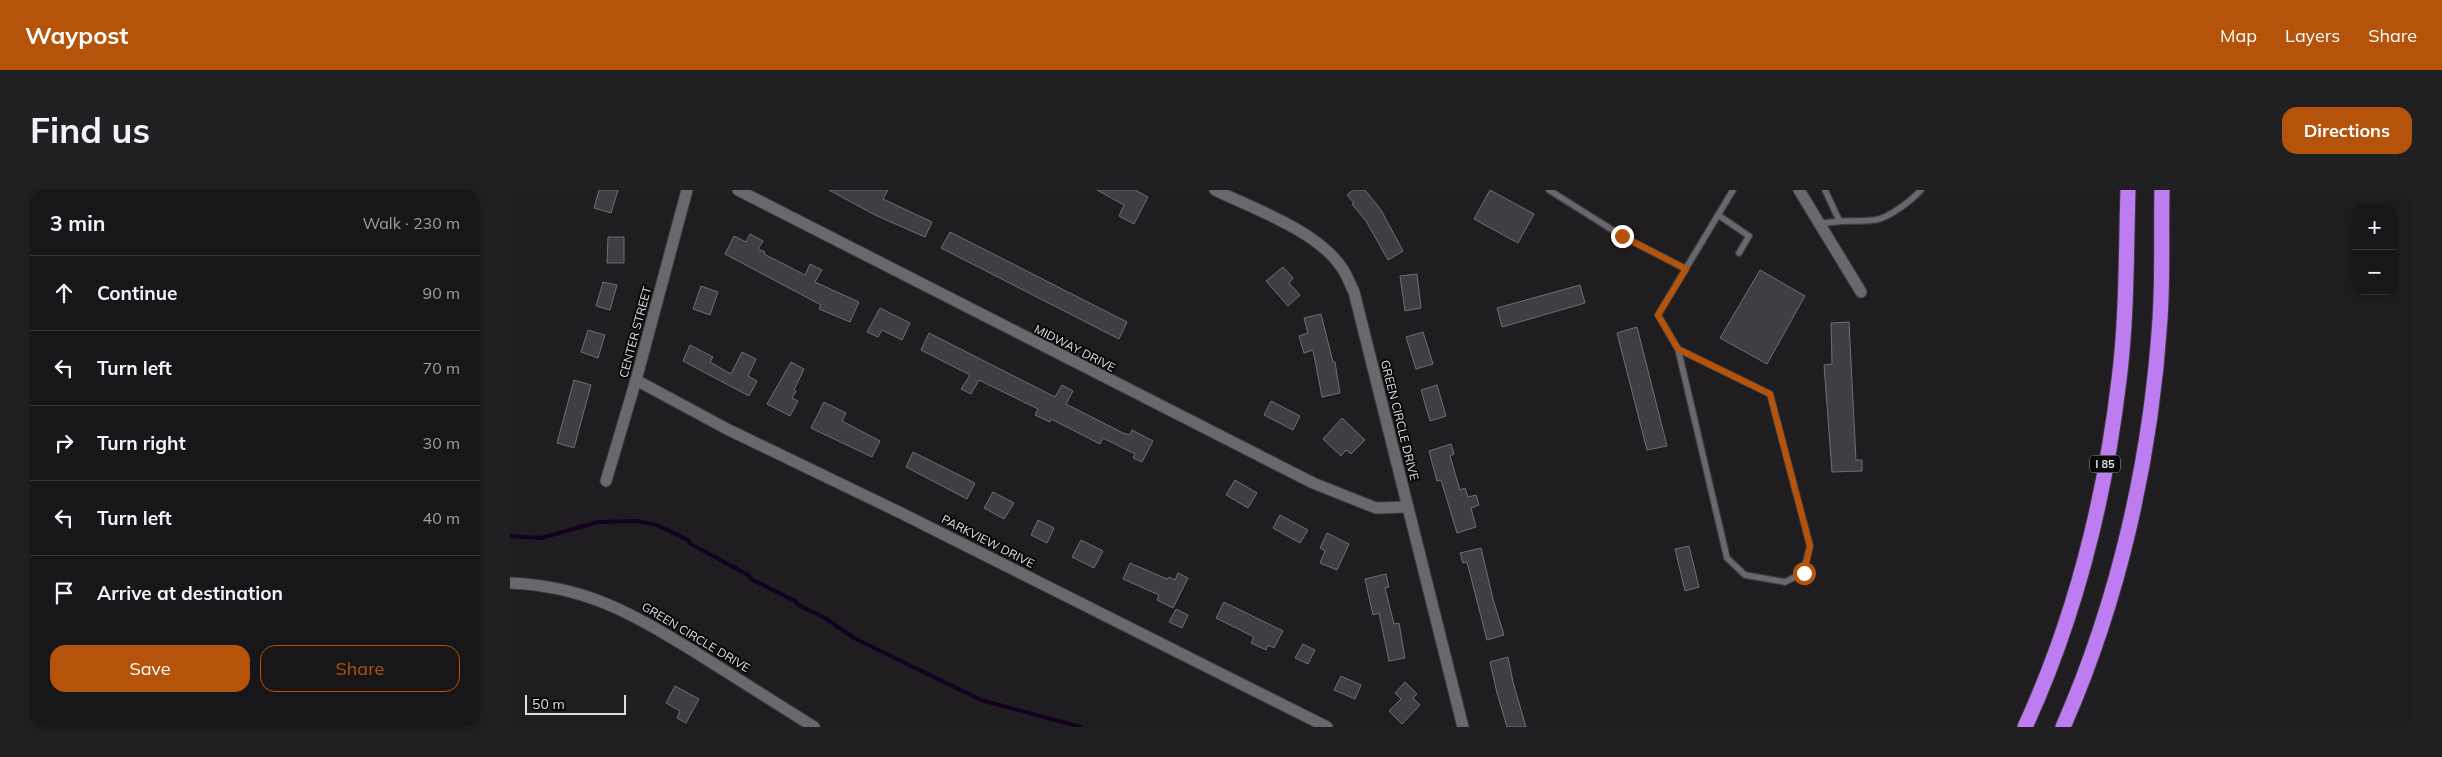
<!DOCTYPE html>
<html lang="en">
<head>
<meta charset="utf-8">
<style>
	body { margin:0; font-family:Mulish,sans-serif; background:#201f21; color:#f1f3f6 }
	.controls { position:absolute; right:15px; top:15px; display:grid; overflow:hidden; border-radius:10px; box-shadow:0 2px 8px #0003 }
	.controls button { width:45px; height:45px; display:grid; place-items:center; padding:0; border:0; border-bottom:1px solid #363537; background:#171618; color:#f1f3f6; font:25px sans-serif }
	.scale { position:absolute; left:15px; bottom:12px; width:101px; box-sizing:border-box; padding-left:5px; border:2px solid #e0dee1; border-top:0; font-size:14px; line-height:18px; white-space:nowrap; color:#e0dee1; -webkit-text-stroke:4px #080809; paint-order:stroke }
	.stop { position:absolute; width:15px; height:15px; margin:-11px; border:4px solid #b45309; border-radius:50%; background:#fff }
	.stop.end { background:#b45309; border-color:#fff; box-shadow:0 1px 5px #0008 }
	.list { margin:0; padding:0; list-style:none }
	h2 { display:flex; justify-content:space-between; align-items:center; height:65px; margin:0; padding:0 20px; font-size:21px }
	h2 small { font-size:16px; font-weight:400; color:#9e9fa2 }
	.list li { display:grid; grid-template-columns:32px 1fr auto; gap:15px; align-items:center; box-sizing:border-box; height:75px; padding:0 20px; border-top:1px solid #363537 }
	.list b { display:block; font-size:19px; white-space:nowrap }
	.list em { font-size:16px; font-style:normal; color:#9e9fa2 }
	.actions { display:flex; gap:10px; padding:15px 20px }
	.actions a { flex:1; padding:11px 0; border:1px solid #b45309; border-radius:15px; text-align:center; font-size:18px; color:#b45309 }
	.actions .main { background:#b45309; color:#fff }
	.icon { flex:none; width:28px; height:28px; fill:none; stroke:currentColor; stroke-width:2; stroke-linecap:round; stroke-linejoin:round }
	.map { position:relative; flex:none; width:1902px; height:537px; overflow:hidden; border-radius:15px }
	header { display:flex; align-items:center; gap:30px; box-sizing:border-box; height:70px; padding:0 25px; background:#b45309; color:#fff }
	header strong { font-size:24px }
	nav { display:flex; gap:28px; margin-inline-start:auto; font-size:18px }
	.intro { display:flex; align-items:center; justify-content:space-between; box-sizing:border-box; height:120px; padding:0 30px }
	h1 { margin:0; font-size:35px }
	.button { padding:12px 22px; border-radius:15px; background:#b45309; color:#fff; font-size:18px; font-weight:700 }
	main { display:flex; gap:30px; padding:0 30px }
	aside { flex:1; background:#171618; border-radius:15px; box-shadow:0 2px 8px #0003 }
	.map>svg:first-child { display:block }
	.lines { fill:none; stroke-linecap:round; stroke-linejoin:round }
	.stream { stroke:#12011f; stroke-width:4 }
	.building { fill:#403e42; stroke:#706e72 }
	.lane-casing { stroke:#3d3b3e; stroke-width:8 }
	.street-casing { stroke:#3d3b3e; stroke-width:13 }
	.highway-casing { stroke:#3d3b3e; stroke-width:17 }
	.lane { stroke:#6a686c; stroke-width:5.5 }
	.street { stroke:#6a686c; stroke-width:11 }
	.highway { stroke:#bd7df0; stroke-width:15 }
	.route { stroke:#b45309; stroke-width:6 }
	.labels { text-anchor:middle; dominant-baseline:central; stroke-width:4; stroke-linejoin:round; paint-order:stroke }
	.shield { fill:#080809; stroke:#9f9ea0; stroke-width:1 }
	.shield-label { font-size:11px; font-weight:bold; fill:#e0dee1 }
	.street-label { font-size:12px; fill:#e0dee1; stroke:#080809 }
</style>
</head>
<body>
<header>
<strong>Waypost</strong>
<nav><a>Map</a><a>Layers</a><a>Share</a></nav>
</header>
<div class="intro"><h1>Find us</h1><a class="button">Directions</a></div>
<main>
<aside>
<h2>3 min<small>Walk · 230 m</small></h2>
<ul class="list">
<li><svg class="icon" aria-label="ahead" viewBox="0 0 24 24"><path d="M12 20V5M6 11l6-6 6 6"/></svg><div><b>Continue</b></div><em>90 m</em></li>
<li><svg class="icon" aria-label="left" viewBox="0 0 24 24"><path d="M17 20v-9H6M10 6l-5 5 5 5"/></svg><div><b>Turn left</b></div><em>70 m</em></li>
<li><svg class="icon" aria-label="right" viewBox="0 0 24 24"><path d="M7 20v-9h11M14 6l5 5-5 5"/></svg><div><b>Turn right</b></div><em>30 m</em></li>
<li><svg class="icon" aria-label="left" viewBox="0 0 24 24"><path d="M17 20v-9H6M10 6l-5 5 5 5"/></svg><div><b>Turn left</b></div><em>40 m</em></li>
<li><svg class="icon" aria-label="arrive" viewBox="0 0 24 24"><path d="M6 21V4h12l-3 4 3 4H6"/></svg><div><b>Arrive at destination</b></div></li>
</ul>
<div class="actions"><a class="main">Save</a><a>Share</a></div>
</aside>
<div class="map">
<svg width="1902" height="537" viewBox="0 0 1902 537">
	<rect width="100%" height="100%" fill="#1f1d20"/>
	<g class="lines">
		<!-- stream -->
		<polyline class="stream" points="0,346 31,348 88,332 127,331 147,335 178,350 181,354 238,385 241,389 285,411 288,415 315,428 344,448 471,510 571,537"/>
	</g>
	<!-- building -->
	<g class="building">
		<polygon points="89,0 108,0 101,23 84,18"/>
		<polygon points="319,0 378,0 373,9 422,32 415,47 365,25"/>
		<polygon points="587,0 625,0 638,7 624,34 609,26 614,15"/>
		<polygon points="843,0 855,0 871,20 893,61 878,70 856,31 842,14 844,13 837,5"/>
		<polygon points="980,0 1024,24 1008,53 964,29"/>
		<polygon points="440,42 617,132 609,149 431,58"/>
		<polygon points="240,44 253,51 248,59 255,62 254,64 295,85 300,74 312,80 305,92 349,112 340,132 309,119 311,115 215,64 224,46 236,52"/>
		<polygon points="98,47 114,47 114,73 97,73"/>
		<polygon points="773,77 783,88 779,93 790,105 778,116 756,91"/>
		<polygon points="1250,80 1295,106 1257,174 1210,148"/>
		<polygon points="907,84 911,118 895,121 890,86"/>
		<polygon points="93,92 107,95 100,120 86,116"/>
		<polygon points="1070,95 1075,113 992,137 987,118"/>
		<polygon points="191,96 208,102 200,125 183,119"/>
		<polygon points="370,118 400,133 392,150 372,140 368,147 357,142"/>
		<polygon points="811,124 823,172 825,172 830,203 812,207 803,160 794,163 789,146 798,143 794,128"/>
		<polygon points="1339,132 1346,270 1352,270 1352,281 1322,282 1314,175 1322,174 1321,133"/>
		<polygon points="1127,137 1157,256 1137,260 1107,143"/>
		<polygon points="78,140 95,145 88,168 71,162"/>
		<polygon points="913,142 923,174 906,179 896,147"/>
		<polygon points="419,143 545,207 552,195 563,201 556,214 613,243 620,245 622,240 643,251 632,272 623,268 625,264 593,248 590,254 541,229 540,232 525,225 528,219 469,190 461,204 451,199 460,185 411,160"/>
		<polygon points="180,155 203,167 200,172 221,184 232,162 246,169 238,186 247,191 239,206 173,171"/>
		<polygon points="281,172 294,179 284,200 286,201 282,208 288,211 280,226 257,214"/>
		<polygon points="64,190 81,195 64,258 47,253"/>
		<polygon points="927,195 936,226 920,231 911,200"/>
		<polygon points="761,211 790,226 783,240 754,225"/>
		<polygon points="314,212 336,223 332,231 370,251 362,267 301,238"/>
		<polygon points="832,228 855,250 841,264 836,260 831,266 813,249"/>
		<polygon points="941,254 944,264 940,266 950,300 955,298 958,307 966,305 969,315 961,318 966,337 947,343 931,290 927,291 919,261"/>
		<polygon points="403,262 465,293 457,309 396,277"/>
		<polygon points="725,290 747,303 738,318 716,305"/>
		<polygon points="483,302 504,313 494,329 474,318"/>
		<polygon points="770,325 798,340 790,353 763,338"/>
		<polygon points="528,330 544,338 537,353 521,345"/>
		<polygon points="817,343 839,354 827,380 810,373 815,361 810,358"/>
		<polygon points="571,350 593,361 584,378 562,367"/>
		<polygon points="1179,356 1189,397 1175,401 1165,359"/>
		<polygon points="971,358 983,409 994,445 977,450 957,372 953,373 950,363"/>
		<polygon points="620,373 657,389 659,387 665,390 668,383 678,388 663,418 647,410 649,405 613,389"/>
		<polygon points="876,384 879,397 875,398 884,434 889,433 895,468 879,471 869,423 863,425 855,389"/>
		<polygon points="714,412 773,441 764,458 758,455 756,460 741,453 744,447 706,428"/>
		<polygon points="666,419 678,425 672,438 659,432"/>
		<polygon points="793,454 805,460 798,474 785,468"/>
		<polygon points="998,467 1003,492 1016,537 997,537 987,503 980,472"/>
		<polygon points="831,486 851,495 845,509 824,500"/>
		<polygon points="895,492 907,504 903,508 910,515 892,534 879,521 891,509 885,503"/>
		<polygon points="165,496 189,509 176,533 167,528 170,521 156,513"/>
	</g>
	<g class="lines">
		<!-- lane casing -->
		<g class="lane-casing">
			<g id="lane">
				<polyline points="1039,0 1112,46 1176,79"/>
				<polyline points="1315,0 1329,30"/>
				<polyline points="1208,25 1239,46 1229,63"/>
				<path d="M1310 34C1328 30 1346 32 1365 30 1379 28 1402 10 1411 0"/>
				<polyline points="1168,159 1260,204 1300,356 1293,383 1275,392 1235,385 1217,368 1168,159 1148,125 1223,0"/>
			</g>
		</g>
		<!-- street casing -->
		<g class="street-casing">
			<g id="street">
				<polyline points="228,0 803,293 866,318 897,317"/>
				<path d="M705 0C744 19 808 41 832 78 837 85 840 94 844 102L953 537"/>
				<polyline points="1289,0 1351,102"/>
				<polyline points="126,190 217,239 391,323 817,537"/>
				<polyline points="96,291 126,190 177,0"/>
				<path d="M0 393C76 396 123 424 185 462 225 487 265 512 304 537"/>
			</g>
		</g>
		<!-- highway casing -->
		<g class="highway-casing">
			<g id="highway">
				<path d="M1515 537C1565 428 1595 308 1609 190 1617 127 1616 63 1618 0"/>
				<path d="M1553 537C1609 410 1641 268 1650 129 1653 86 1651 43 1652 0"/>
			</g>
		</g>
		<!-- lane -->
		<use href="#lane" class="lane"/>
		<!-- street -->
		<use href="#street" class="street"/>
		<!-- highway -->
		<use href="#highway" class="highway"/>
	</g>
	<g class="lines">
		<!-- route -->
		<polyline class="route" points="1112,46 1176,79 1148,125 1168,159 1260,204 1300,356 1294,383"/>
	</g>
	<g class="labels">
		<!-- shield labels -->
		<rect class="shield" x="1580" y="265.5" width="30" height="17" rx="4"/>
		<g class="shield-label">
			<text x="1595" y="274">I 85</text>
		</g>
		<!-- street labels -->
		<g class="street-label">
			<text transform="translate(125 142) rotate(-75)">CENTER STREET</text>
			<text transform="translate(565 158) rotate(27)">MIDWAY DRIVE</text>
			<text transform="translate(890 230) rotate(76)">GREEN CIRCLE DRIVE</text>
			<text transform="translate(478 351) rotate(27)">PARKVIEW DRIVE</text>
			<text transform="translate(186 447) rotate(31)">GREEN CIRCLE DRIVE</text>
		</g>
	</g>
</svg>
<div class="controls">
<button>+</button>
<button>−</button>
</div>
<div class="scale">50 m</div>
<div class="stop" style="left:1294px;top:383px"></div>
<div class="stop end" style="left:1112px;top:46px"></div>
</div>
</main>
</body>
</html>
